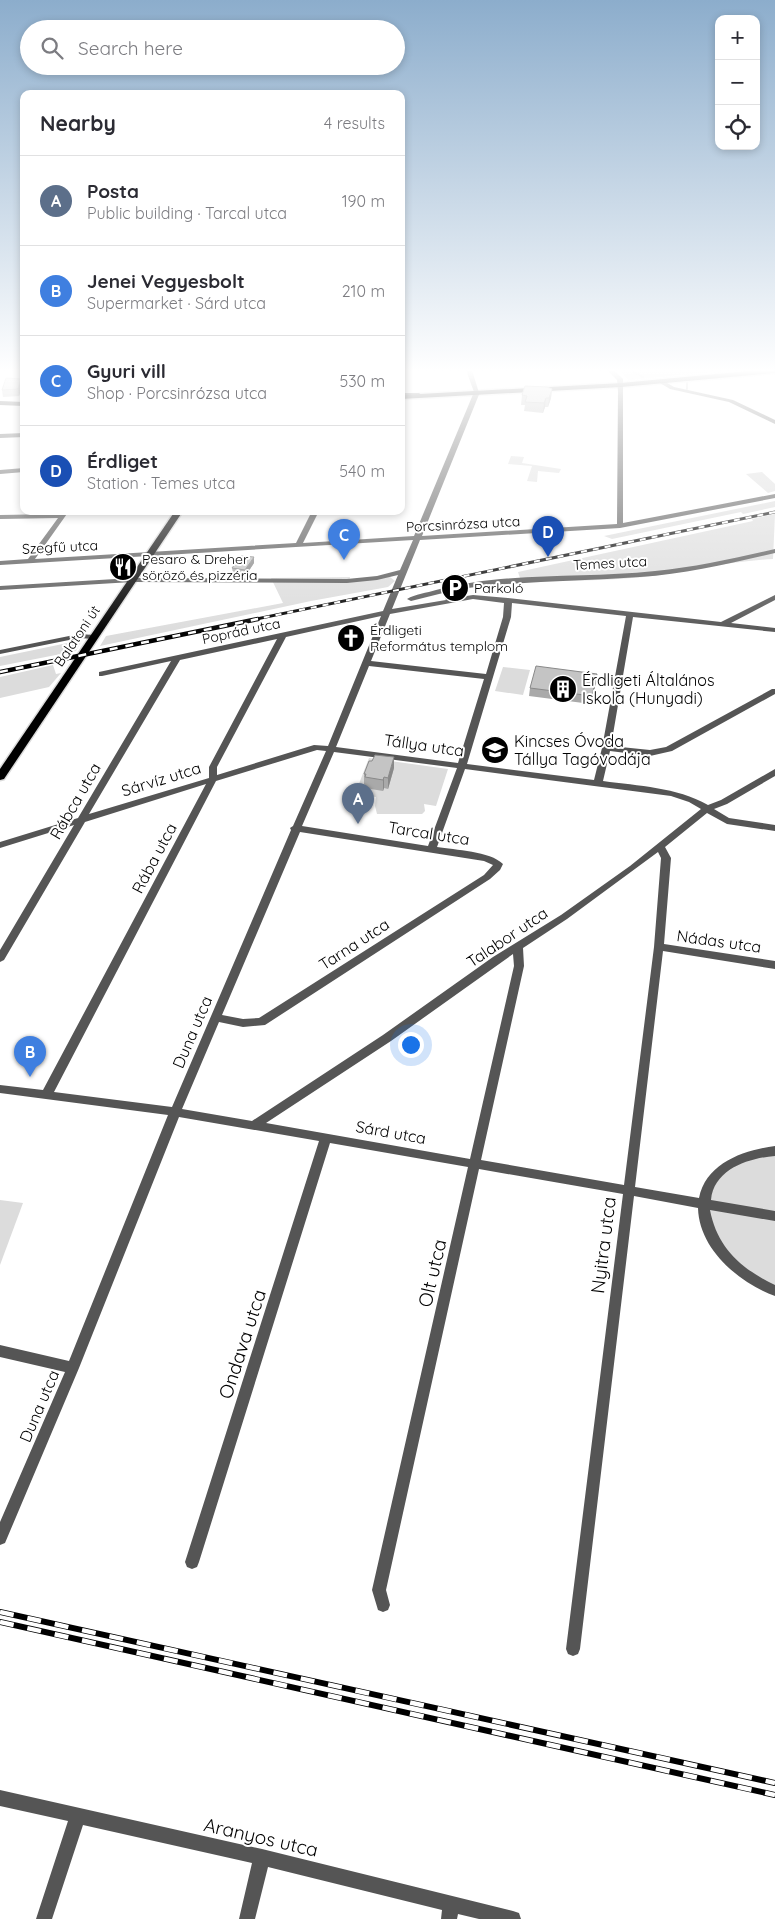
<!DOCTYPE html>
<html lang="en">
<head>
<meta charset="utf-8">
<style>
	body { margin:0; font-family:Quicksand,sans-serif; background:#f2f2f3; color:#2b2b33 }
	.controls { position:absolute; right:15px; top:15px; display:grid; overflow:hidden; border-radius:10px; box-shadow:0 2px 8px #0003 }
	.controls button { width:45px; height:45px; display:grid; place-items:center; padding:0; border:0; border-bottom:1px solid #e1e1e2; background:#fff; color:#2b2b33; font:25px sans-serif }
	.you { position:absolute; left:410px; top:1044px; width:18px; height:18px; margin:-12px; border:4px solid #fff; border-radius:50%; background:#1a73e8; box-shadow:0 0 0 8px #1a73e833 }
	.badge { display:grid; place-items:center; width:32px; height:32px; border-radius:50%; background:#7c3aed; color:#fff; font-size:16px; font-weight:700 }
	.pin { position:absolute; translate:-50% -41px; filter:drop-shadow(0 1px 2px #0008) }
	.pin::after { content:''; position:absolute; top:26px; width:18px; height:15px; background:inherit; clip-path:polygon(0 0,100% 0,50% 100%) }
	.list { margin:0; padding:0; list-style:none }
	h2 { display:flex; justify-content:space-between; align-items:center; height:65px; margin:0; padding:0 20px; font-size:21px }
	h2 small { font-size:16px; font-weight:400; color:#7c7c81 }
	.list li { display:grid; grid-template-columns:32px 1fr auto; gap:15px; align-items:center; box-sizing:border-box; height:90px; padding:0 20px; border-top:1px solid #e1e1e2 }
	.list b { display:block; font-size:19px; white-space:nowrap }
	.list p { margin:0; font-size:16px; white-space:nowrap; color:#7c7c81 }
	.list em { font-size:16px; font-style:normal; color:#7c7c81 }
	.icon { flex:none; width:28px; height:28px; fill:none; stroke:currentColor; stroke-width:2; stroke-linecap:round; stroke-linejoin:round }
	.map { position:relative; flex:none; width:775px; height:1919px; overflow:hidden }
	.search { position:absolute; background:#fff; box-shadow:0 2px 8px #0003; left:20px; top:20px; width:385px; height:55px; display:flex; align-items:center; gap:12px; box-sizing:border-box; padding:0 18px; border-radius:28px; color:#7c7c81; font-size:19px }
	.panel { position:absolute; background:#fff; box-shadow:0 2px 8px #0003; left:20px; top:90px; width:385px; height:425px; border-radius:10px }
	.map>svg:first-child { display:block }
	.green { fill:#dcdcdc }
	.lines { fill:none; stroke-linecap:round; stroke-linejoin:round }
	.stream { stroke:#a3a3a3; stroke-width:2 }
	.primary-casing { stroke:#dbdbdb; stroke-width:3 }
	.minor { fill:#555; fill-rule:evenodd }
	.tertiary { fill:#555; fill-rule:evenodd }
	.secondary { fill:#222; fill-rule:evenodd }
	.primary { fill:#000; fill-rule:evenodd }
	.rail-far2-casing { stroke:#000; stroke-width:3 }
	.rail-far1-casing { stroke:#000; stroke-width:4.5 }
	.rail-casing { stroke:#000; stroke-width:6 }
	.rail-far2 { stroke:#fff; stroke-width:2; stroke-dasharray:6; stroke-linecap:butt }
	.rail-far1 { stroke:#fff; stroke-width:2.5; stroke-dasharray:8; stroke-linecap:butt }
	.rail { stroke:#fff; stroke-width:4.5; stroke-dasharray:14; stroke-linecap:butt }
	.wall { fill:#a9a9a9 }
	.shaded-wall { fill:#898989 }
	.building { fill:#c4c4c4; stroke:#898989 }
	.labels { text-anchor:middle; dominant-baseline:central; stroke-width:4; stroke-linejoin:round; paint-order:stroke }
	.far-street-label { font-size:14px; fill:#000; stroke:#fff }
	.far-poi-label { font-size:14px; fill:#000; stroke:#fff; text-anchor:start }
	.poi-label { font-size:16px; fill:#000; stroke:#fff; text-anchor:start }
	.street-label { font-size:16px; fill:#000; stroke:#fff }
	.near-street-label { font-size:19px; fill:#000; stroke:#fff }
</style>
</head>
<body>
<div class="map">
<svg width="775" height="1919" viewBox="0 0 775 1919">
	<rect width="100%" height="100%" fill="#fff"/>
	<!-- green -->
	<g class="green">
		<polygon points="618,370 732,370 629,380"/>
		<polygon points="511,456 524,457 522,463 561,469 559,473 538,471 537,482 527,481 532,466 508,464"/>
		<polygon points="762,472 775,484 775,491 768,493 746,474"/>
		<polygon points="775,501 775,507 743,514 741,512 612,539 604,536"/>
		<path d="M775 514 773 559C730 561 687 572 644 577 604 581 562 581 521 581L518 572 753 521 752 519Z"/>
		<polygon points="350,577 349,582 384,577 390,577 395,581 388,587 311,601 100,646 106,636 283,603 271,578"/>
		<polygon points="82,640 76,651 0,666 0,657"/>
		<polygon points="53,665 56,674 61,673 49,687 0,698 0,677"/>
		<polygon points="503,667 530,670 523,695 495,691"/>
		<polygon points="369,758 448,769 436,806 424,804 425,811 422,814 377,814 375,806 376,797 355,794"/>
		<polygon points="775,1151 775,1291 748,1275 707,1226 709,1185 752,1154"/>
		<polygon points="0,1200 23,1203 0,1265"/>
	</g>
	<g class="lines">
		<!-- stream -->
		<g class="stream">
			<polyline points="630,370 643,377"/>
			<polyline points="687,382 687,389"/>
		</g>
		<!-- primary casing -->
		<g class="primary-casing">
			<g id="primary">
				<polygon points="758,370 775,370 775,373 621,387 401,399 401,395 621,383"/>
				<polygon points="175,511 183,511 4,779 0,780 0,769"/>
			</g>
		</g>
		<!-- minor -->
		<g class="minor">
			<path d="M607 370H614L623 379V523L775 494V498L620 528 420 540 392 609 446 600 443 593 411 601 407 599C415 594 427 593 436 590 507 571 582 579 655 571 696 567 735 558 775 549V553C730 563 686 574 640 577 576 582 512 580 449 591L453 598 473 595 508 598 721 622 775 595V600L731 623 775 628V632L633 617 611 746 650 750 666 747 772 689H775V694L672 751 650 756 610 751 603 781C639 786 676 787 708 805L721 800 775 769V776L727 804 714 809 729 818 775 825V831L727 824 707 813 665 847 671 858 664 944 775 961V969L663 951 635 1187 699 1198C706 1163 744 1150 775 1146V1156C749 1158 714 1169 711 1200L775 1211V1221L710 1210C717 1247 741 1269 775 1285V1296C739 1283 699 1249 698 1208L634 1196 580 1649 578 1654 573 1656 568 1654 566 1649 623 1194 479 1169 386 1590 390 1605 388 1610 383 1612 378 1610 372 1590 468 1167 330 1143 199 1562 197 1567 192 1569 187 1567 185 1562 319 1141 179 1117 79 1368 5 1543 0 1545V1522L65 1372 0 1357V1345L69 1361 168 1115 0 1093V1085L43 1090 206 784 85 822 4 960 0 962V950L74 825 0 848V842L78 818 171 661 102 676H99V672L383 611 398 575 377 580 347 583 132 582 0 590V586L132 578 347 579 377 576 400 570 413 540 0 565V561L28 559 58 518 0 519V515L61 514 63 511H69L35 559 296 543 312 511H319L303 543 414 536 474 392 477 390 480 392 422 536 617 524 618 391 617 380ZM473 599 504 603 503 617 486 674 371 661 390 614ZM512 603 626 616 602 748 594 780 467 764 511 617ZM381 616 328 746 314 745 217 775V767L286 637ZM277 639 209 767V778L89 814 180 660ZM369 666 484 679 458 763 336 747ZM317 750 326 751 293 826 290 828 291 830 172 1107 54 1092 216 781ZM334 752 457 768 428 846 302 826ZM465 769 671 796 689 802 701 809 630 866 561 915 493 957 383 1035 252 1121 182 1109 219 1022 243 1027 265 1025 490 879 500 870 503 864C490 851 455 850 437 847ZM300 832 484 861 493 865 484 875 259 1018 243 1019 222 1015ZM658 852 661 858 654 947 624 1185 481 1160 524 966 523 948 567 919ZM513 954 514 966 470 1159 266 1123 391 1041Z"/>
			<polygon points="662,380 674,387 733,400 775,420 775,424 729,402 670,389 660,383 660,381"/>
			<polygon points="24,433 24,437 0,438 0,434"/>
			<polygon points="24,468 24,472 0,474 0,470"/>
			<polygon points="79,634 94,635 98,637 94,639 79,638 0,654 0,650"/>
			<polygon points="0,1790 262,1849 513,1911 519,1913 521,1919 479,1919 458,1914 457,1919 441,1919 442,1910 268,1867 255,1919 239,1919 252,1863 83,1825 52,1919 36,1919 68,1821 0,1806"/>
		</g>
		<!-- tertiary -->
		<polygon class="tertiary" points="466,370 472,370 479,393 474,392"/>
		<!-- secondary -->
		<g class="secondary">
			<polygon points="401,393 419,393 422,395 419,397 401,397"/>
			<polygon points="0,401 24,402 24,406 0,405"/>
		</g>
		<!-- primary -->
		<use href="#primary" class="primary"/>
		<!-- rail-far2 casing -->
		<g class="rail-far2-casing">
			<polyline id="rail-far2" points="252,620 775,512"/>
		</g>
		<!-- rail-far1 casing -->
		<g class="rail-far1-casing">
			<polyline id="rail-far1" points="0,672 258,619"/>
		</g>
		<!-- rail casing -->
		<g class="rail-casing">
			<g id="rail">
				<polyline points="0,1612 775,1783"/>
				<polyline points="0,1622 775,1795"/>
			</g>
		</g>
		<!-- rail-far2 -->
		<use href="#rail-far2" class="rail-far2"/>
		<!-- rail-far1 -->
		<use href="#rail-far1" class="rail-far1"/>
		<!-- rail -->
		<use href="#rail" class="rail"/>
	</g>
	<!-- wall -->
	<g class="wall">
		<polygon points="22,386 19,396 3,397 2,390"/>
		<polygon points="552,389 551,398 548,407 545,407 543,413 524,411 525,405 521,405 522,395"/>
		<polygon points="254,563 246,575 233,573 232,568"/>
		<polygon points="597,674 596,682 591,704 529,696 530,688"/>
		<polygon points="394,768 388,789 384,788 383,791 365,788 365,785 364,784 364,774"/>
	</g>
	<!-- shaded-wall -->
	<g class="shaded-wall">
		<polygon points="21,379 22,386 19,396 18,389"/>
		<polygon points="552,389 551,398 548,407 549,398"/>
		<polygon points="546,398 545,407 543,413 544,403"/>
		<polygon points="254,557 254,563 246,575 245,570"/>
		<polygon points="597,674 596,682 591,704 592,696"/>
		<polygon points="394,757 394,768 388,789 388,778"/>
		<polygon points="384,777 384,788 383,791 383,780"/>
	</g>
	<!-- building -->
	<g class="building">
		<polygon points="6,378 21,379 18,389 2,390"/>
		<polygon points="525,386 547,387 552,389 549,398 546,398 544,403 525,402 527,396 522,395"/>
		<polygon points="241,556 254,557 245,570 232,568"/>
		<polygon points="536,666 597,674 592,696 530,688"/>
		<polygon points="375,755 394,757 388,778 384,777 383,780 365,777 366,774 364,774 369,761 372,761"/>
	</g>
	<!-- sky -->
	<linearGradient id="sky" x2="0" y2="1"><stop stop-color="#8cadcc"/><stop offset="0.58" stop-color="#fff"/><stop offset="1" stop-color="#fff" stop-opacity="0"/></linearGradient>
	<rect width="775" height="639" fill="url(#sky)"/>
	<!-- icons -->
	<defs>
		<g id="restaurant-disc" transform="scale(1.4375)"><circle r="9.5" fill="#000" stroke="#fff"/><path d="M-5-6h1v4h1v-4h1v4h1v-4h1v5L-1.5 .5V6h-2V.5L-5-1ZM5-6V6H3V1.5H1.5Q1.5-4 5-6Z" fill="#fff"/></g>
		<g id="parking-disc" transform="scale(1.4375)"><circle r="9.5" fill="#000" stroke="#fff"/><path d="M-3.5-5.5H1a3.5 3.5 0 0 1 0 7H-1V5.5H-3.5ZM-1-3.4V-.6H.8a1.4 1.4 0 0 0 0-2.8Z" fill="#fff"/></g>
		<g id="church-disc" transform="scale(1.4375)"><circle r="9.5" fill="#000" stroke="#fff"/><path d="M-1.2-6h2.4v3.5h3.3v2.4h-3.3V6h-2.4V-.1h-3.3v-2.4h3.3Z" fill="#fff"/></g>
		<g id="building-disc" transform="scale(1.4375)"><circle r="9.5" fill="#000" stroke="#fff"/><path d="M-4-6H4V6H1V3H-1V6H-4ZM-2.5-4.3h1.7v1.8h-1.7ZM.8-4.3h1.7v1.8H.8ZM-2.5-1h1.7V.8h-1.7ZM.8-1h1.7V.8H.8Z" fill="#fff"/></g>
		<g id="school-disc" transform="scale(1.4375)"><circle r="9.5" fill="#000" stroke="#fff"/><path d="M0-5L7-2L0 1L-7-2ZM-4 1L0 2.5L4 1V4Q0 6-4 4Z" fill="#fff"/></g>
	</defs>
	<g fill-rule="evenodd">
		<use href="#restaurant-disc" x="123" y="567"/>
		<use href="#parking-disc" x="455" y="588"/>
		<use href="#church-disc" x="351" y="638"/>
		<use href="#building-disc" x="563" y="689"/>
		<use href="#school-disc" x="495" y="750"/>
	</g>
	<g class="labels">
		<!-- far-street labels -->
		<g class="far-street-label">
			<text transform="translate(463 524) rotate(-3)">Porcsinrózsa utca</text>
			<text transform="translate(60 547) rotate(-3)">Szegfű utca</text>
			<text transform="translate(610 563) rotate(-3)">Temes utca</text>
			<text transform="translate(241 631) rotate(-12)">Poprád utca</text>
			<text transform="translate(77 636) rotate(-56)">Balatoni út</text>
		</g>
		<!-- far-poi labels -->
		<g class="far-poi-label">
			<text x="142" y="559">Pesaro &amp; Dreher<tspan x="142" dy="16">söröző és pizzéria</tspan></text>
			<text x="474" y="588">Parkoló</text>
			<text x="370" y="630">Érdligeti<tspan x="370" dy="16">Református templom</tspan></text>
		</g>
		<!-- poi labels -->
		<g class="poi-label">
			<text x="582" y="680">Érdligeti Általános<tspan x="582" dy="18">Iskola (Hunyadi)</tspan></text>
			<text x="514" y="741">Kincses Óvoda<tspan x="514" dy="18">Tállya Tagóvodája</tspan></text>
		</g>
		<!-- street labels -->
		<g class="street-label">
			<text transform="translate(424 745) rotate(8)">Tállya utca</text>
			<text transform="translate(161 779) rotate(-17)">Sárvíz utca</text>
			<text transform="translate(75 801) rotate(-60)">Rábca utca</text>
			<text transform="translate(429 833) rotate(9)">Tarcal utca</text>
			<text transform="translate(154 858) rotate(-62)">Rába utca</text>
			<text transform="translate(507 937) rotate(-34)">Talabor utca</text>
			<text transform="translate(719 941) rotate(8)">Nádas utca</text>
			<text transform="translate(354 944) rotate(-33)">Tarna utca</text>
			<text transform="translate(192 1032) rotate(-67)">Duna utca</text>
			<text transform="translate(391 1132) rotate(10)">Sárd utca</text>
			<text transform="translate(39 1406) rotate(-67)">Duna utca</text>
		</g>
		<!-- near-street labels -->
		<g class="near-street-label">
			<text transform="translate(603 1245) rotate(-83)">Nyitra utca</text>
			<text transform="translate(432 1273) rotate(-77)">Olt utca</text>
			<text transform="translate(242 1344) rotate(-72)">Ondava utca</text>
			<text transform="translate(261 1837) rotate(13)">Aranyos utca</text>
		</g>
	</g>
</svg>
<div class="controls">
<button>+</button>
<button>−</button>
<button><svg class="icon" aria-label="locate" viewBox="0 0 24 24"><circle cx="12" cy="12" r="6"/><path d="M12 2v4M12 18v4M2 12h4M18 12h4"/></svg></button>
</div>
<div class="you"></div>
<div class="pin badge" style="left:358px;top:824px;background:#5c6f8a">A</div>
<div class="pin badge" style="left:30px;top:1077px;background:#3f7fe0">B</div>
<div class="pin badge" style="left:344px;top:560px;background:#3f7fe0">C</div>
<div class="pin badge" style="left:548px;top:557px;background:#1a4fb4">D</div>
<div class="search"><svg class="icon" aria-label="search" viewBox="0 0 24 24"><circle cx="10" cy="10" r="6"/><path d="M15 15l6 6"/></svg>Search here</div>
<section class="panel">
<h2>Nearby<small>4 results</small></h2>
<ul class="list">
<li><span class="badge" style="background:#5c6f8a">A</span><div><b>Posta</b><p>Public building · Tarcal utca</p></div><em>190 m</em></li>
<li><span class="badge" style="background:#3f7fe0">B</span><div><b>Jenei Vegyesbolt</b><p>Supermarket · Sárd utca</p></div><em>210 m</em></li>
<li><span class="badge" style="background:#3f7fe0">C</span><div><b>Gyuri vill</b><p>Shop · Porcsinrózsa utca</p></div><em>530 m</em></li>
<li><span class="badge" style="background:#1a4fb4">D</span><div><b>Érdliget</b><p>Station · Temes utca</p></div><em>540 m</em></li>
</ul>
</section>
</div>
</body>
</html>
